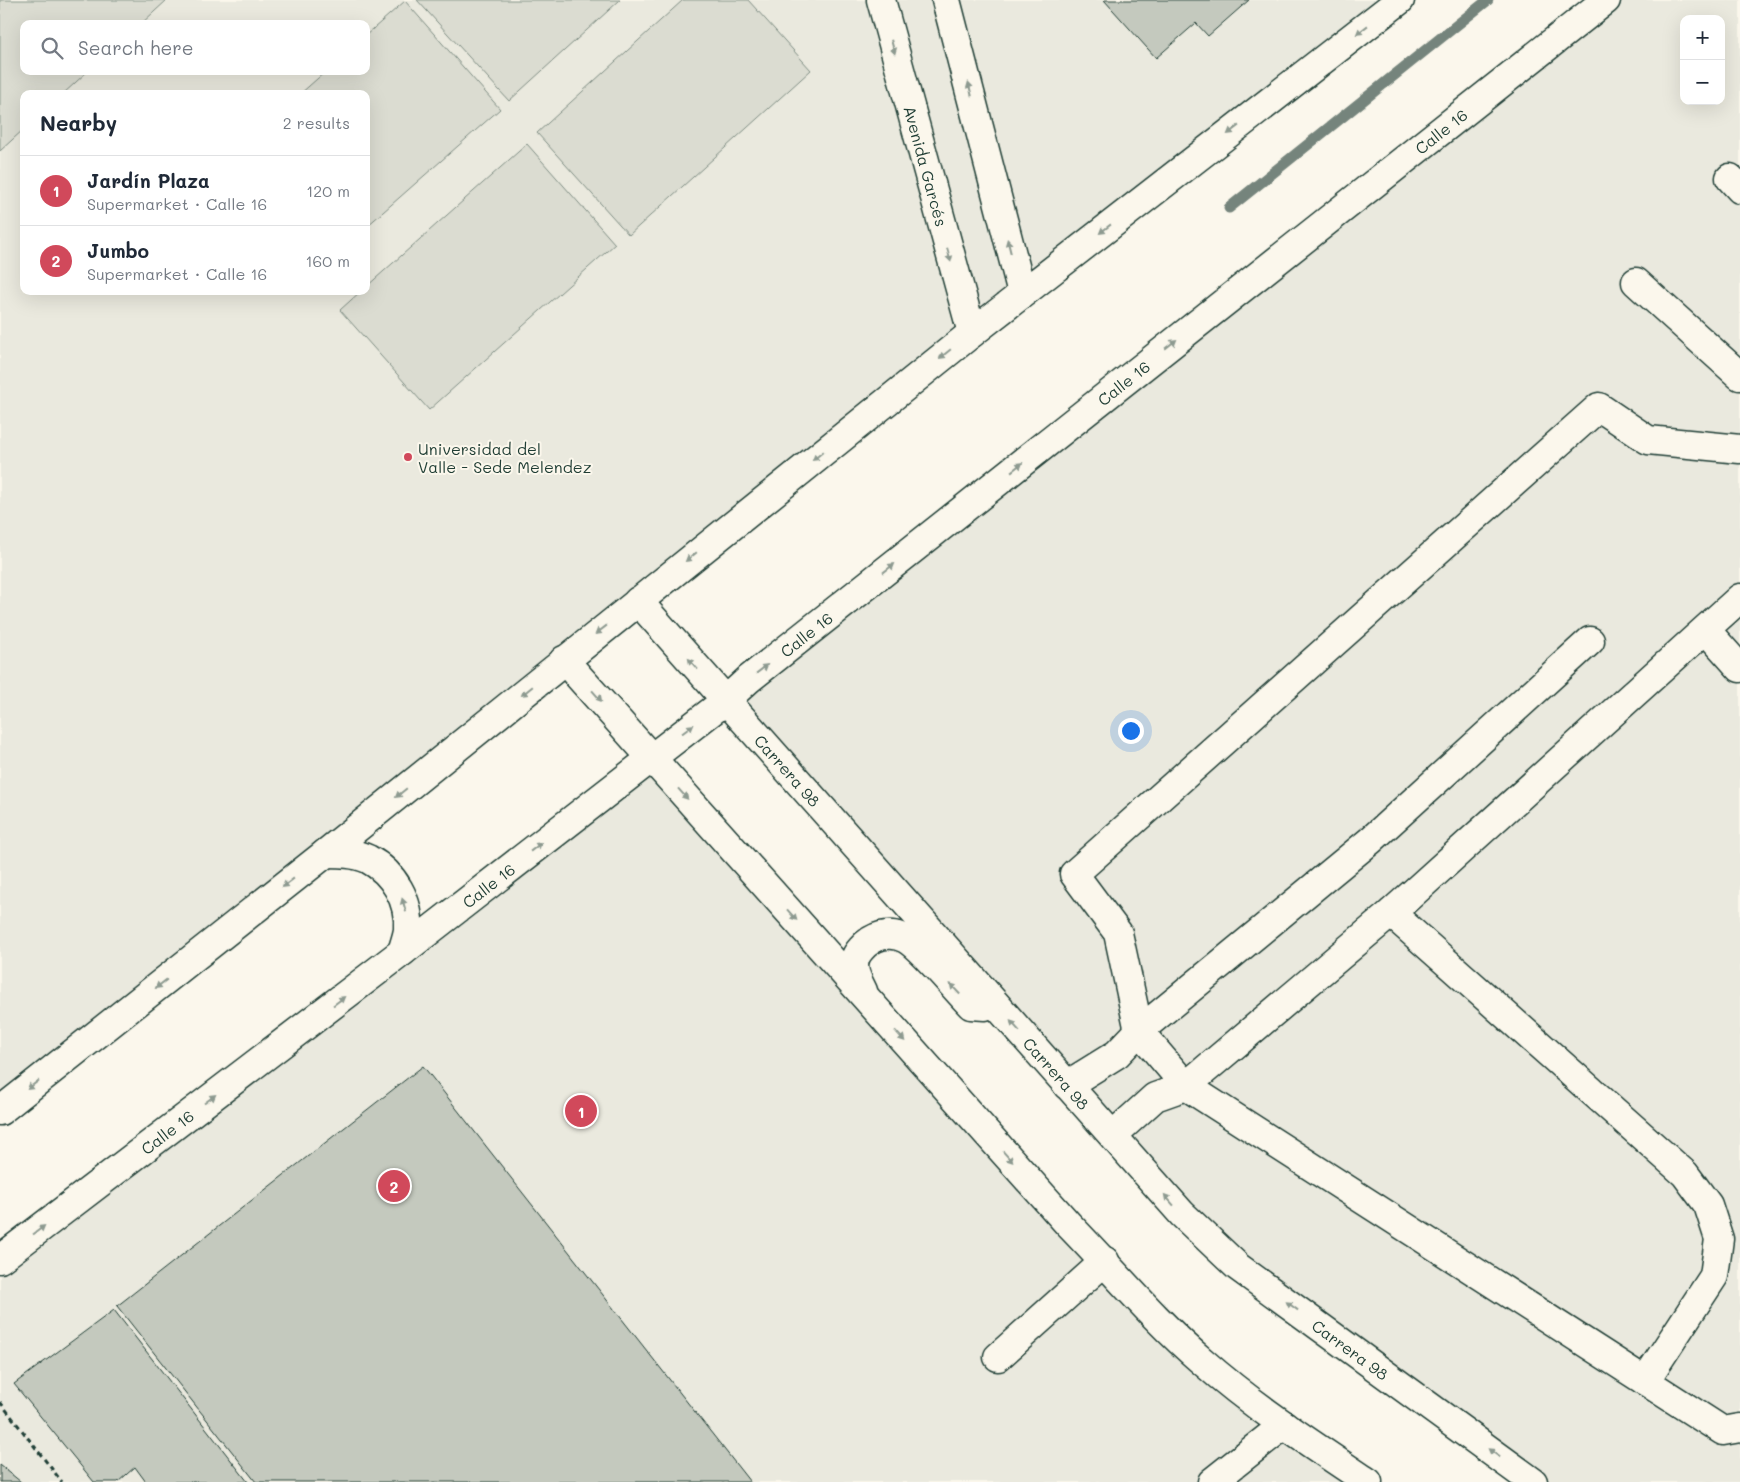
<!DOCTYPE html>
<html lang="en">
<head>
<meta charset="utf-8">
<style>
	body { margin:0; font-family:Mali,sans-serif; background:#f2f2f3; color:#1f2937 }
	.controls { position:absolute; right:15px; top:15px; display:grid; overflow:hidden; border-radius:10px; box-shadow:0 5px 20px #0002 }
	.controls button { width:45px; height:45px; display:grid; place-items:center; padding:0; border:0; border-bottom:1px solid #e0e1e3; background:#fff; color:#1f2937; font:25px sans-serif }
	.you { position:absolute; left:1130px; top:730px; width:18px; height:18px; margin:-12px; border:4px solid #fff; border-radius:50%; background:#1a73e8; box-shadow:0 0 0 8px #1a73e833 }
	.badge { display:grid; place-items:center; width:32px; height:32px; border-radius:50%; background:#d1495b; color:#fff; font-size:16px; font-weight:700 }
	.pin { position:absolute; translate:-50% -50%; border:2px solid #fff; box-shadow:0 1px 5px #0006 }
	.list { margin:0; padding:0; list-style:none }
	h2 { display:flex; justify-content:space-between; align-items:center; height:65px; margin:0; padding:0 20px; font-size:21px }
	h2 small { font-size:16px; font-weight:400; color:#747a83 }
	.list li { display:grid; grid-template-columns:32px 1fr auto; gap:15px; align-items:center; box-sizing:border-box; height:70px; padding:0 20px; border-top:1px solid #e0e1e3 }
	.list b { display:block; font-size:19px; white-space:nowrap }
	.list p { margin:0; font-size:16px; white-space:nowrap; color:#747a83 }
	.list em { font-size:16px; font-style:normal; color:#747a83 }
	.icon { flex:none; width:28px; height:28px; fill:none; stroke:currentColor; stroke-width:2; stroke-linecap:round; stroke-linejoin:round }
	.map { position:relative; flex:none; width:1740px; height:1482px; overflow:hidden }
	.search { position:absolute; background:#fff; box-shadow:0 5px 20px #0002; left:20px; top:20px; width:350px; height:55px; display:flex; align-items:center; gap:12px; box-sizing:border-box; padding:0 18px; border-radius:10px; color:#747a83; font-size:19px }
	.panel { position:absolute; background:#fff; box-shadow:0 5px 20px #0002; left:20px; top:90px; width:350px; height:205px; border-radius:10px }
	.map>svg:first-child { display:block }
	.built { fill:#eae9de; fill-rule:evenodd }
	.green { fill:#dbdcd1; stroke:#7d8c82 }
	.lines { fill:none; stroke-linecap:round; stroke-linejoin:round }
	.stream { stroke:#74847b; stroke-width:11 }
	.building { fill:#c4c9be; stroke:#1f3d34 }
	.minor-casing { stroke:#1f3d34; stroke-width:31 }
	.path { stroke:#1f3d34; stroke-width:3; stroke-dasharray:5 4; stroke-linecap:butt }
	.minor { stroke:#fbf7ec; stroke-width:28 }
	.oneway { fill:#8d9a90 }
	.poi-dot { fill:#d1495b; stroke:#fbf7ec; stroke-width:2 }
	.labels { text-anchor:middle; dominant-baseline:central; stroke-width:4; stroke-linejoin:round; paint-order:stroke }
	.street-label { font-size:16px; fill:#1f3d34; stroke:#fbf7ec }
	.poi-label { font-size:16px; fill:#1f3d34; stroke:#fbf7ec; text-anchor:start }
</style>
</head>
<body>
<div class="map">
<svg width="1740" height="1482" viewBox="0 0 1740 1482">
	<rect width="100%" height="100%" fill="#fbf7ec"/>
	<filter id="ink" filterUnits="userSpaceOnUse"><feTurbulence type="fractalNoise" baseFrequency=".02" numOctaves="2"/><feDisplacementMap in="SourceGraphic" scale="10" xChannelSelector="R" yChannelSelector="G"/><feConvolveMatrix kernelMatrix="1 2 1 2 8 2 1 2 1" color-interpolation-filters="sRGB"/></filter>
	<g filter="url(#ink)">
		<!-- built -->
		<g class="built">
			<path d="M0 0H1400L0 1111ZM24 24H366V71H24ZM24 94H366V291H24Z"/>
			<path d="M1606 0H1740V1482H1533L1238 1267 725 701ZM1684 19H1721V101H1684Z"/>
			<polygon points="650,758 1148,1309 1368,1482 0,1482 0,1259"/>
		</g>
		<!-- green -->
		<g class="green">
			<polygon points="0,0 167,0 141,24 24,24 24,71 88,71 63,94 24,94 24,129 0,151"/>
			<polygon points="417,0 620,0 509,101"/>
			<polygon points="683,0 748,0 811,70 629,235 537,133"/>
			<polygon points="405,1 500,109 366,227 366,94 300,94 326,71 366,71 366,35"/>
			<polygon points="527,144 615,244 429,410 340,310 361,291 366,291 366,287"/>
		</g>
		<g class="lines">
			<!-- stream -->
			<polyline class="stream" points="1229,208 1488,0"/>
		</g>
		<!-- building -->
		<g class="building">
			<polygon points="1104,0 1249,0 1208,36 1196,23 1156,58"/>
			<polygon points="423,1066 750,1482 256,1482 117,1306"/>
			<polygon points="114,1310 248,1482 146,1482 135,1467 118,1482 94,1482 14,1384"/>
			<polygon points="0,1465 21,1482 0,1482"/>
		</g>
		<g class="lines">
			<!-- minor casing -->
			<g class="minor-casing">
				<g id="minor">
					<path id="s1" d="M881 0 972 333"/>
					<polyline points="946,0 1022,293"/>
					<polyline points="1730,178 1740,189"/>
					<polyline points="1636,282 1740,376"/>
					<polyline points="1740,449 1648,440 1599,407 1074,874 1118,933 1139,1031 1186,1086 1723,1431 1740,1428"/>
					<path id="s2" d="M638 601 1182 1214 1238 1267 1533 1482"/>
					<polyline points="1706,630 1740,668"/>
					<path d="M564 660 1069 1225C1113 1270 1154 1320 1202 1361 1253 1406 1311 1444 1368 1482"/>
					<path d="M326 853C340 853 355 853 368 859 394 873 410 901 408 930 407 937 404 945 402 952"/>
					<polyline points="1391,913 1685,1174 1708,1205 1719,1239 1714,1276 1645,1381"/>
					<path d="M863 991C856 977 848 963 861 949 872 936 890 930 906 939 922 948 956 990 971 1005L985 1006"/>
					<polyline points="1067,1085 1117,1054 1139,1031 1371,840 1590,641"/>
					<polyline points="0,1111 326,853 972,333 1400,0"/>
					<polyline points="1113,1135 1155,1097 1186,1086 1391,913 1740,598"/>
					<path id="s3" d="M0 1259 402 952 725 701 749 679 1606 0"/>
					<polyline points="998,1357 1105,1261"/>
					<polyline points="1212,1482 1284,1425"/>
				</g>
			</g>
			<!-- path -->
			<polyline class="path" points="0,1402 62,1482"/>
			<!-- minor -->
			<use href="#minor" class="minor"/>
		</g>
		<!-- one-way arrows -->
		<defs><path id="oneway-solid" d="M-6-.8H1V-3.2L6.5 0L1 3.2V.8H-6Z" transform="scale(1.25)"/></defs>
		<g class="oneway">
			<use href="#oneway-solid" transform="translate(1362 30) rotate(142)"/>
			<use href="#oneway-solid" transform="translate(893 47) rotate(75)"/>
			<use href="#oneway-solid" transform="translate(970 89) rotate(-104)"/>
			<use href="#oneway-solid" transform="translate(1233 130) rotate(142)"/>
			<use href="#oneway-solid" transform="translate(1105 229) rotate(142)"/>
			<use href="#oneway-solid" transform="translate(1009 246) rotate(-104)"/>
			<use href="#oneway-solid" transform="translate(949 255) rotate(75)"/>
			<use href="#oneway-solid" transform="translate(1171 344) rotate(-38)"/>
			<use href="#oneway-solid" transform="translate(945 354) rotate(141)"/>
			<use href="#oneway-solid" transform="translate(818 456) rotate(141)"/>
			<use href="#oneway-solid" transform="translate(1017 467) rotate(-38)"/>
			<use href="#oneway-solid" transform="translate(691 557) rotate(141)"/>
			<use href="#oneway-solid" transform="translate(889 568) rotate(-38)"/>
			<use href="#oneway-solid" transform="translate(601 630) rotate(142)"/>
			<use href="#oneway-solid" transform="translate(693 664) rotate(-131)"/>
			<use href="#oneway-solid" transform="translate(762 669) rotate(-38)"/>
			<use href="#oneway-solid" transform="translate(527 691) rotate(141)"/>
			<use href="#oneway-solid" transform="translate(597 696) rotate(49)"/>
			<use href="#oneway-solid" transform="translate(688 729) rotate(-37)"/>
			<use href="#oneway-solid" transform="translate(401 793) rotate(141)"/>
			<use href="#oneway-solid" transform="translate(683 794) rotate(48)"/>
			<use href="#oneway-solid" transform="translate(536 847) rotate(-38)"/>
			<use href="#oneway-solid" transform="translate(288 883) rotate(142)"/>
			<use href="#oneway-solid" transform="translate(404 905) rotate(-106)"/>
			<use href="#oneway-solid" transform="translate(792 915) rotate(48)"/>
			<use href="#oneway-solid" transform="translate(161 984) rotate(142)"/>
			<use href="#oneway-solid" transform="translate(955 989) rotate(-133)"/>
			<use href="#oneway-solid" transform="translate(339 1001) rotate(-37)"/>
			<use href="#oneway-solid" transform="translate(1015 1026) rotate(-132)"/>
			<use href="#oneway-solid" transform="translate(900 1036) rotate(48)"/>
			<use href="#oneway-solid" transform="translate(33 1085) rotate(142)"/>
			<use href="#oneway-solid" transform="translate(210 1099) rotate(-37)"/>
			<use href="#oneway-solid" transform="translate(1008 1157) rotate(48)"/>
			<use href="#oneway-solid" transform="translate(1169 1200) rotate(-131)"/>
			<use href="#oneway-solid" transform="translate(39 1230) rotate(-37)"/>
			<use href="#oneway-solid" transform="translate(1292 1306) rotate(-144)"/>
			<use href="#oneway-solid" transform="translate(1494 1453) rotate(-144)"/>
		</g>
	</g>
	<!-- markers -->
	<circle class="poi-dot" cx="408" cy="457" r="5"/>
	<g class="labels">
		<!-- street labels -->
		<g class="street-label">
			<text stroke="none"><textPath href="#s3" startOffset="1830">Calle 16</textPath></text>
			<text stroke="none"><textPath href="#s1" startOffset="172">Avenida Garcés</textPath></text>
			<text stroke="none"><textPath href="#s3" startOffset="1425">Calle 16</textPath></text>
			<text stroke="none"><textPath href="#s3" startOffset="1020">Calle 16</textPath></text>
			<text stroke="none"><textPath href="#s2" startOffset="226">Carrera 98</textPath></text>
			<text stroke="none"><textPath href="#s3" startOffset="615">Calle 16</textPath></text>
			<text stroke="none"><textPath href="#s2" startOffset="631">Carrera 98</textPath></text>
			<text stroke="none"><textPath href="#s3" startOffset="210">Calle 16</textPath></text>
			<text stroke="none"><textPath href="#s2" startOffset="1036">Carrera 98</textPath></text>
		</g>
		<!-- poi labels -->
		<g class="poi-label">
			<text x="418" y="448">Universidad del<tspan x="418" dy="18">Valle - Sede Melendez</tspan></text>
		</g>
	</g>
</svg>
<div class="controls">
<button>+</button>
<button>−</button>
</div>
<div class="you"></div>
<div class="pin badge" style="left:581px;top:1111px">1</div>
<div class="pin badge" style="left:394px;top:1186px">2</div>
<div class="search"><svg class="icon" aria-label="search" viewBox="0 0 24 24"><circle cx="10" cy="10" r="6"/><path d="M15 15l6 6"/></svg>Search here</div>
<section class="panel">
<h2>Nearby<small>2 results</small></h2>
<ul class="list">
<li><span class="badge">1</span><div><b>Jardín Plaza</b><p>Supermarket · Calle 16</p></div><em>120 m</em></li>
<li><span class="badge">2</span><div><b>Jumbo</b><p>Supermarket · Calle 16</p></div><em>160 m</em></li>
</ul>
</section>
</div>
</body>
</html>
